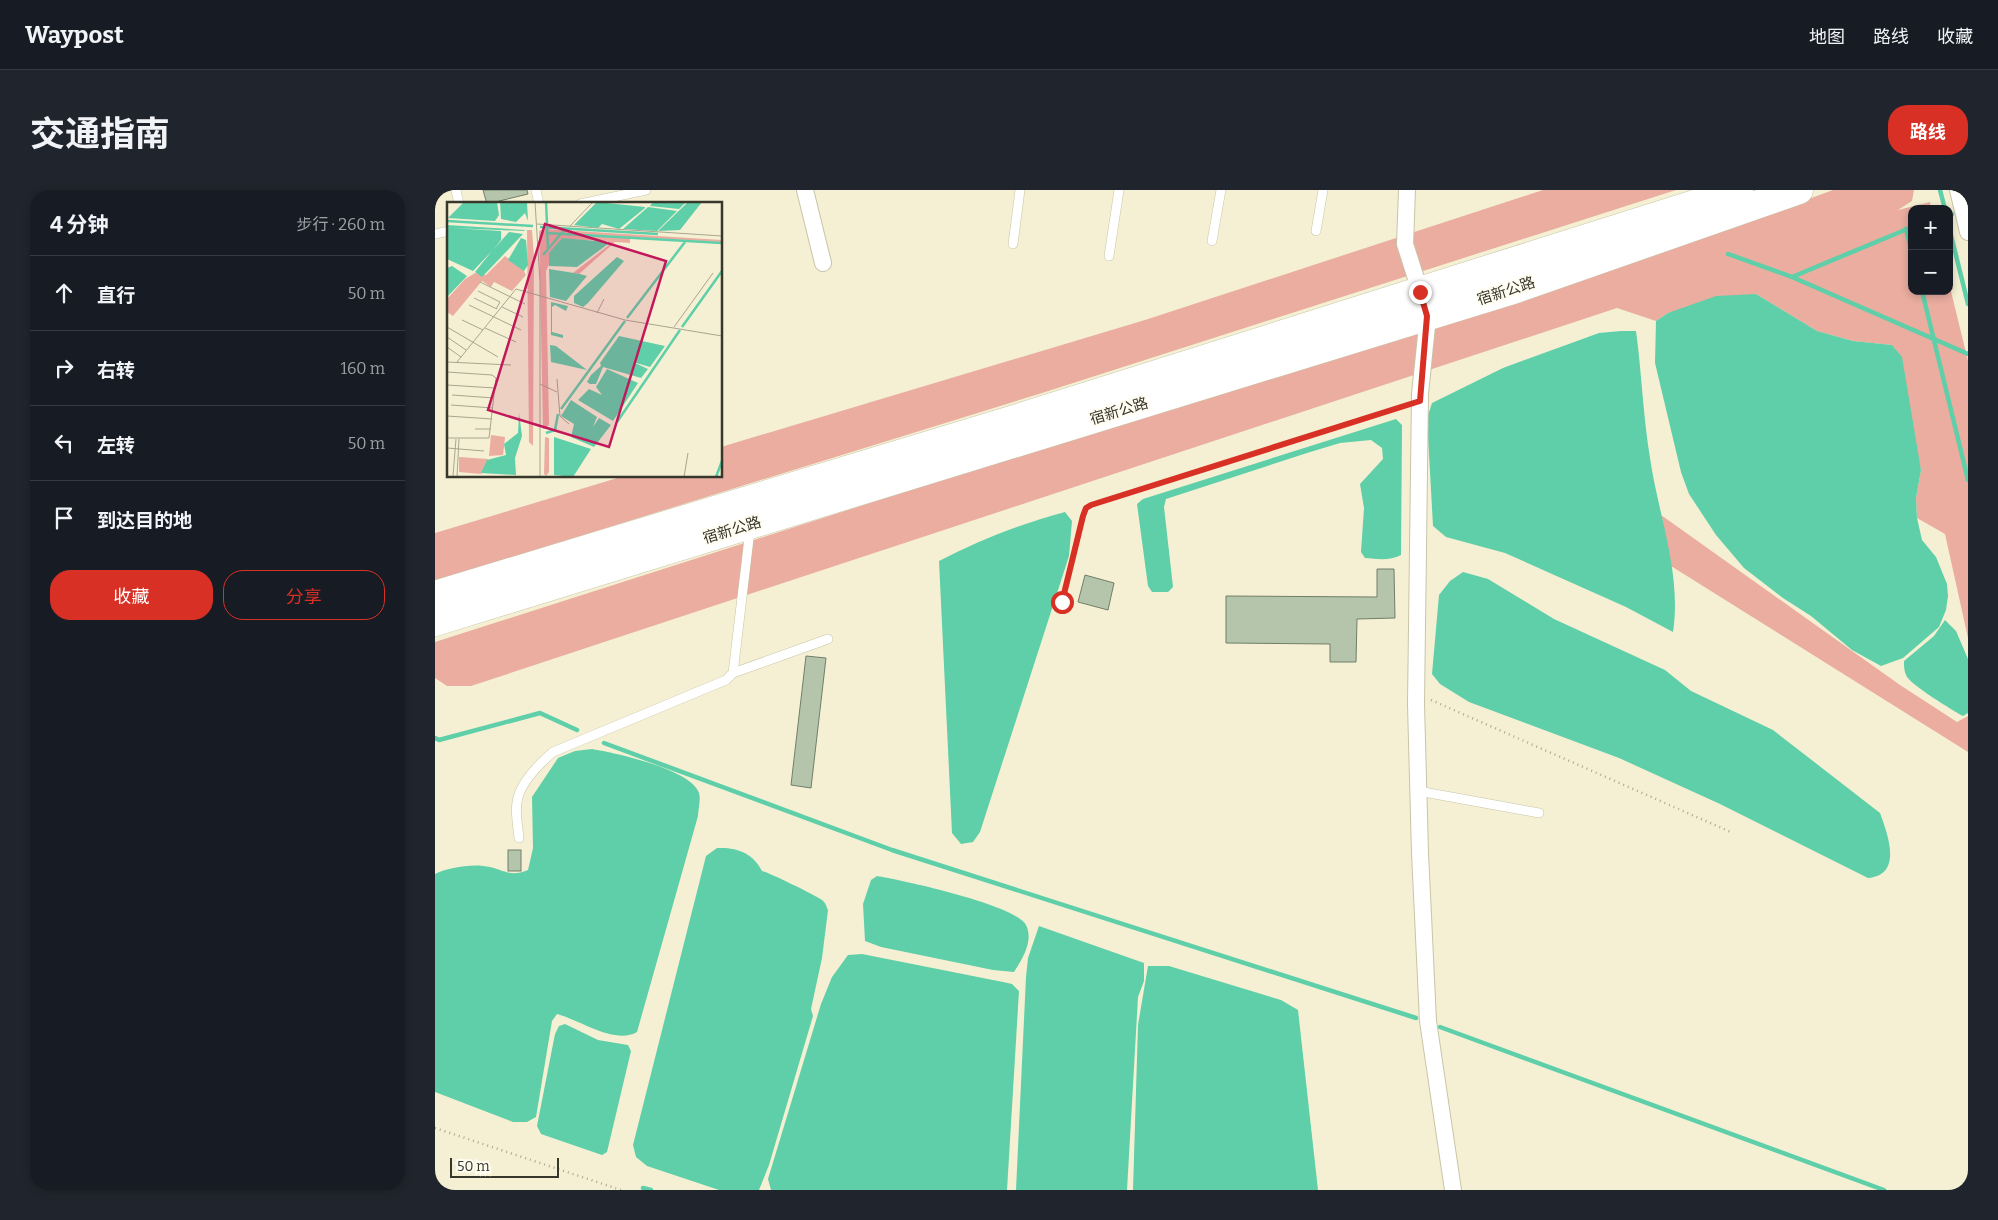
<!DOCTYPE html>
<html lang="zh">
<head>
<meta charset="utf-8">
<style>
	body { margin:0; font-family:Bitter,"Noto Sans SC",serif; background:#20242c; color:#f1f3f6 }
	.controls { position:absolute; right:15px; top:15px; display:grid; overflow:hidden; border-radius:10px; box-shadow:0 2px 8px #0003 }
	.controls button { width:45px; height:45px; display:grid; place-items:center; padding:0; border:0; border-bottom:1px solid #363941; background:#171b24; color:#f1f3f6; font:25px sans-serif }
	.scale { position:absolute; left:15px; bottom:12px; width:109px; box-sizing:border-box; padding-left:5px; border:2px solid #38372b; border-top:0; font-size:14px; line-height:18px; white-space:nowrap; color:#38372b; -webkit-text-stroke:4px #fffdf1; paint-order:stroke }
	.stop { position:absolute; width:15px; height:15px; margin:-11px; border:4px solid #d93025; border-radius:50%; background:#fff }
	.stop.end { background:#d93025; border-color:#fff; box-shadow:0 1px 5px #0008 }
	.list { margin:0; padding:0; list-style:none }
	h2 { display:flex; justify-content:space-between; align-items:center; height:65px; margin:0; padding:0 20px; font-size:21px }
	h2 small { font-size:16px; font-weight:400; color:#9ea1a6 }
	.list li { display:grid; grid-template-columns:32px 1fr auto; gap:15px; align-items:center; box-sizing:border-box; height:75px; padding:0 20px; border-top:1px solid #363941 }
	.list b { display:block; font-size:19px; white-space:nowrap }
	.list em { font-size:16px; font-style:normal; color:#9ea1a6 }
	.actions { display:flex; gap:10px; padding:15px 20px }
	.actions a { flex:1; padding:11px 0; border:1px solid #d93025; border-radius:20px; text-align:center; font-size:18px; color:#d93025 }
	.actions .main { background:#d93025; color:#fff }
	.icon { flex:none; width:28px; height:28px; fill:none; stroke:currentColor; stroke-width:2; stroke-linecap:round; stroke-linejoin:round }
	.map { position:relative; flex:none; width:1533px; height:1000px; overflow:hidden; border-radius:20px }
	header { display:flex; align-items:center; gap:30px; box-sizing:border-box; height:70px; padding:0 25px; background:#171b24; border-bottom:1px solid #363941 }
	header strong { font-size:24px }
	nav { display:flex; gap:28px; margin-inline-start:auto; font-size:18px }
	.intro { display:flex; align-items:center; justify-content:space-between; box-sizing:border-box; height:120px; padding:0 30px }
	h1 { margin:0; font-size:35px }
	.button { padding:12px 22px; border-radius:20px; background:#d93025; color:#fff; font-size:18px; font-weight:700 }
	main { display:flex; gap:30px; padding:0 30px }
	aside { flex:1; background:#171b24; border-radius:20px; box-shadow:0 2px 8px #0003 }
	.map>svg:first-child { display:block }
	.green { fill:#eaada0 }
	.water { fill:#5ecfa8 }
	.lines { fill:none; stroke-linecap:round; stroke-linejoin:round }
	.stream { stroke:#5ecfa8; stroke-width:4.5 }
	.building { fill:#b5c5ac; stroke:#707f68 }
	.service-casing { stroke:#c8c4a7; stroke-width:10 }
	.minor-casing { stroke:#c8c4a7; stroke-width:18 }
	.trunk-casing { stroke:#c8c4a7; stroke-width:29 }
	.path { stroke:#aba891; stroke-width:2.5; stroke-dasharray:1 4; stroke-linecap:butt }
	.service { stroke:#fff; stroke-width:9 }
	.minor { stroke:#fff; stroke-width:16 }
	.trunk { stroke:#fff; stroke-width:28 }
	.route { stroke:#d93025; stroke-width:6 }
	.labels { text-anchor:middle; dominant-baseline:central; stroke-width:4.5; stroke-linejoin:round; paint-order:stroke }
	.street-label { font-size:15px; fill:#38372b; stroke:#fffdf1 }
	.inset-river { fill:none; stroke:#5ecfa8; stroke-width:2.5 }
	.inset-road { fill:none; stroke:#a9a690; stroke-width:1 }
	.view { fill:#c2185b; fill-opacity:0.15; stroke:#c2185b; stroke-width:2.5 }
	.inset-edge { fill:none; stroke:#38372b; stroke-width:2.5 }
</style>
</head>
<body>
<header>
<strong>Waypost</strong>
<nav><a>地图</a><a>路线</a><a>收藏</a></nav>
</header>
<div class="intro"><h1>交通指南</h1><a class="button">路线</a></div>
<main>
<aside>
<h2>4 分钟<small>步行 · 260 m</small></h2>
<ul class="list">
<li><svg class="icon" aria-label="ahead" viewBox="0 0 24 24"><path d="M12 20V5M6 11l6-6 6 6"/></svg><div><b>直行</b></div><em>50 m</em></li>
<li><svg class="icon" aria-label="right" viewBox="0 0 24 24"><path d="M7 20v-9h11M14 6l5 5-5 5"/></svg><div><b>右转</b></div><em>160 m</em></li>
<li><svg class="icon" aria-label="left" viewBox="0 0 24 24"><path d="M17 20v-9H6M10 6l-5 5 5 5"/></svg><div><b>左转</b></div><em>50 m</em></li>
<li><svg class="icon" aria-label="arrive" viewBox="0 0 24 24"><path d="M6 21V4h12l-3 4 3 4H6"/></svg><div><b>到达目的地</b></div></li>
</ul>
<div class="actions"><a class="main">收藏</a><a>分享</a></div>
</aside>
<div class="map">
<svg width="1533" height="1000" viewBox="0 0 1533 1000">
	<rect width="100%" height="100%" fill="#f5f0d3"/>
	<!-- green -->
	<g class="green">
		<polygon points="1108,0 1241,0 607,203 0,391 0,343 189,286 286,286 286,257 710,130"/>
		<polygon points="1398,0 1479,0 1477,11 1463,20 1495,12 1496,19 1477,19 1477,101 1514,101 1514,93 1533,171 1533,448 1510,344 1482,328 1481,308 1486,280 1457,155 1418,151 1382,141 1321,104 1233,123 1221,131 1182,118 36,496 12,496 0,488 0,452 1295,38"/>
		<polygon points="1226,325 1465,495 1522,532 1533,526 1533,562 1236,376"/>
	</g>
	<!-- water -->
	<g class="water">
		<polygon points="1321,104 1382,141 1418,151 1457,155 1467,167 1486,280 1481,308 1482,328 1487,350 1501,367 1512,394 1513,406 1511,420 1504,437 1468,468 1446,476 1417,460 1376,426 1348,408 1309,378 1281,345 1254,304 1246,282 1220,173 1221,131 1233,123 1281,106"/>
		<path d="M1186 141H1201L1203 157C1207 193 1209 231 1215 268 1223 324 1247 384 1238 442L1191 417 1070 363 1011 347 998 336 992 228 997 213 1068 178 1164 143Z"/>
		<path d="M961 229 967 235 966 365C955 371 942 369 930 368L926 362 929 318 925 294 948 269 947 258 936 250 905 253 872 263 731 309 729 317 738 397 733 402H717L713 396 702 314 708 309Z"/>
		<path d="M630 322 637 331 634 366 545 642 538 652 526 654 517 643 504 371C545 350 585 334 630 322Z"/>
		<path d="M1028 382 1053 389 1119 429 1230 480 1256 501 1338 540 1445 623C1453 645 1468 685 1433 688L1285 614 1184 568 1034 512 1005 494 997 484 1004 405 1015 391Z"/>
		<path d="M1510 430 1521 441 1533 469V523L1528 526C1517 520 1478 496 1472 487 1469 481 1469 477 1469 471L1499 446Z"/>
		<path d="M157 559C180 563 256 579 264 603 266 610 263 620 263 626L202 842C180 855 145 830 122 824L117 831 101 927 92 932H78L0 902V684C13 677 40 673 55 677 71 681 76 687 93 680L98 658 97 607 123 568 140 561Z"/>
		<path d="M282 658C302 657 318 663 327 681 333 682 382 706 387 710 391 713 391 716 393 720L387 768 376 819 378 826 334 975 324 1000H284L212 976 201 967 198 955 271 666Z"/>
		<path d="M442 686C467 690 581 715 591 735 599 751 587 769 579 782L558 780 446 757 430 751 428 714 436 690Z"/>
		<polygon points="604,736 709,773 709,791 703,807 692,1000 581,1000 591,787 593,768"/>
		<polygon points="427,764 568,792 577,794 584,801 572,1000 336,1000 333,989 386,814 397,787 413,765"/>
		<polygon points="713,776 734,776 846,810 863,820 883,1000 698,1000 703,835"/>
		<polygon points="130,834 163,850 193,855 196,861 172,962 167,965 106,944 102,936 120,844 124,836"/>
	</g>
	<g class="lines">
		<!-- stream -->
		<g class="stream">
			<polyline points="1505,0 1510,19"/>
			<polyline points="1514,25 1517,24"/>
			<polyline points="1514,37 1533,114"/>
			<polyline points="1471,39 1477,63"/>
			<polyline points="1293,64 1357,87 1533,164"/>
			<polyline points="1357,87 1477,37"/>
			<polyline points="1487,101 1533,290"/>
			<polyline points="0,548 4,550 105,523 142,540"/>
			<polyline points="169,553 457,660 981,828"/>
			<polyline points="1005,837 1449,1000"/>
			<polyline points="208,998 216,1000"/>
		</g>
	</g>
	<!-- building -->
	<g class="building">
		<polygon points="48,0 92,0 93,4 52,14"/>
		<polygon points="942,379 959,379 960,428 922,429 921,472 895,472 895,454 791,453 791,406 942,407"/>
		<polygon points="650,385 679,393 673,420 643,412"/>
		<polygon points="371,466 391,468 376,598 356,595"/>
		<rect x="73" y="660" width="13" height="21"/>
	</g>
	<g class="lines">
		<!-- service casing -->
		<g class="service-casing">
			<g id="service">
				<polyline points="21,0 24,14"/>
				<polyline points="101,0 104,14"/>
				<polyline points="145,14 211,0"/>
				<polyline points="881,41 888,0"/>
				<polyline points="0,44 14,41"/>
				<polyline points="777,51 786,0"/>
				<polyline points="578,54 585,0"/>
				<polyline points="674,66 684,0"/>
				<polyline points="298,483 315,340"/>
				<polyline points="983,601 1104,623"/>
				<path d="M84 648C83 637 80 623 82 612 85 592 104 574 118 562L291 490 298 483 393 449"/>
			</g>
		</g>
		<!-- minor casing -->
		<g class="minor-casing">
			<g id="minor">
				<polyline points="370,0 388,73"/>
				<polyline points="972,0 970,54 993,126 985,204 981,514 985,663 993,831 1018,1000"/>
				<polyline points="1523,0 1533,42"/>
			</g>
		</g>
		<!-- trunk casing -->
		<g class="trunk-casing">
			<g id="trunk">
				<polyline points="0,405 570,232 1304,0"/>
				<polyline points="0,432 1081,99 1364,0"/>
			</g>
		</g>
		<!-- path -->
		<g class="path">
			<polyline points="627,412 648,326 651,318 656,315 969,216"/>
			<polyline points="996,510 1298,643"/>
			<polyline points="0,938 186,1000"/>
		</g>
		<!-- service -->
		<use href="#service" class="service"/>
		<!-- minor -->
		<use href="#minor" class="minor"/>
		<!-- trunk -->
		<use href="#trunk" class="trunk"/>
	</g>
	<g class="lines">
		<!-- route -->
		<polyline class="route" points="627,412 648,326 651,318 656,315 985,211 992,126 985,102"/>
	</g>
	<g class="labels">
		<!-- street labels -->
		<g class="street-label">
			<text transform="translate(1071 101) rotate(-18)">宿新公路</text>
			<text transform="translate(684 221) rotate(-17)">宿新公路</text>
			<text transform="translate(297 340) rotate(-17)">宿新公路</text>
		</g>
	</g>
	<!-- overview -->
	<g transform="translate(12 12)">
		<rect width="275" height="275" fill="#f5f0d3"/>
		<path d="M98 27 275 38V40L183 35V41L168 40 132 72 126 71 162 43 161 39 114 37 99 69 102 222 99 227H96L92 29ZM80 28H85L87 55 86 244 82 240ZM58 54 76 67 79 73 65 89 47 80 44 85 35 79 6 114 0 110V97L18 77 28 71 39 73ZM44 233 58 235 56 253 42 254ZM98 235 102 236V270L99 274 97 272ZM12 255 41 257 34 272 12 270Z" fill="#eaada0"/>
		<path d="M17 0H50L52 13 48 19 1 16ZM53 0H80L81 19 78 11 69 20 54 17ZM150 0 198 5V6L172 27 155 22 151 26 127 23ZM206 0H239L232 7 203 4ZM241 0H255L233 28 211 29ZM201 5 230 9 210 29 176 27ZM0 23 77 28 78 29 6 26 54 29V38L46 48 62 30 76 32 35 75 28 70 45 49 26 69 0 57ZM74 36 79 38 81 63 77 69 61 58ZM115 36 160 40 161 42 130 65 102 64V51ZM170 55 177 59 141 101 136 105 127 101V94ZM5 64 20 74 0 95V66ZM102 67 133 72 140 74 119 99 103 95ZM104 100 121 104 119 109 108 103 105 105V130L116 133V136L104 133ZM172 134 218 144 203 165 186 160 201 167 194 176 156 165 149 182H143L140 180 144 173 154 164 153 161ZM103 143 109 144 140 168 104 160ZM160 167 191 181 166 219 131 198 142 187 155 193 149 185ZM124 198 150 215 146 225 152 216 164 223 147 245 124 235 127 222 114 214ZM72 211 75 234 68 256 69 273 34 271 40 258 59 253 57 242 71 231ZM107 235 144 247 126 275 107 273Z" fill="#5ecfa8"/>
		<path class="inset-river" d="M99 0 100 21M0 19 86 24M93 25 211 32M100 25 101 46M100 31 275 41M96 53 118 27M180 116 238 40M235 125 275 69M114 207 178 119M170 220 233 128M99 231 108 228 111 212M269 275 275 259"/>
		<path class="inset-road" d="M88 0 93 80V275M90 22 275 34M123 24 146 0M33 80 78 102M31 89 53 100 49 107M27 96 50 107M22 103 74 128M55 105 76 115M150 111 157 97M15 118 36 128M0 125 51 155M227 125 266 71M38 126 69 140M0 135 19 148M0 145 14 155M0 160 64 163M10 160 69 87 178 118 275 134M0 170 45 173 49 176 42 236H0M110 177 113 214 122 222M93 182 110 190M0 183 48 186M5 193 47 196M4 203 46 206M0 214 45 217M28 227H44M0 246 37 249M6 274 9 237M10 274 12 237M237 275 241 251"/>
		<path class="view" d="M98 22 219 59 162 245 41 208Z"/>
		<rect width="275" height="275" class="inset-edge"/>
	</g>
</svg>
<div class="controls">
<button>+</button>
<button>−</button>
</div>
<div class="scale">50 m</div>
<div class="stop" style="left:627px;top:412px"></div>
<div class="stop end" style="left:985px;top:102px"></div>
</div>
</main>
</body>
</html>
